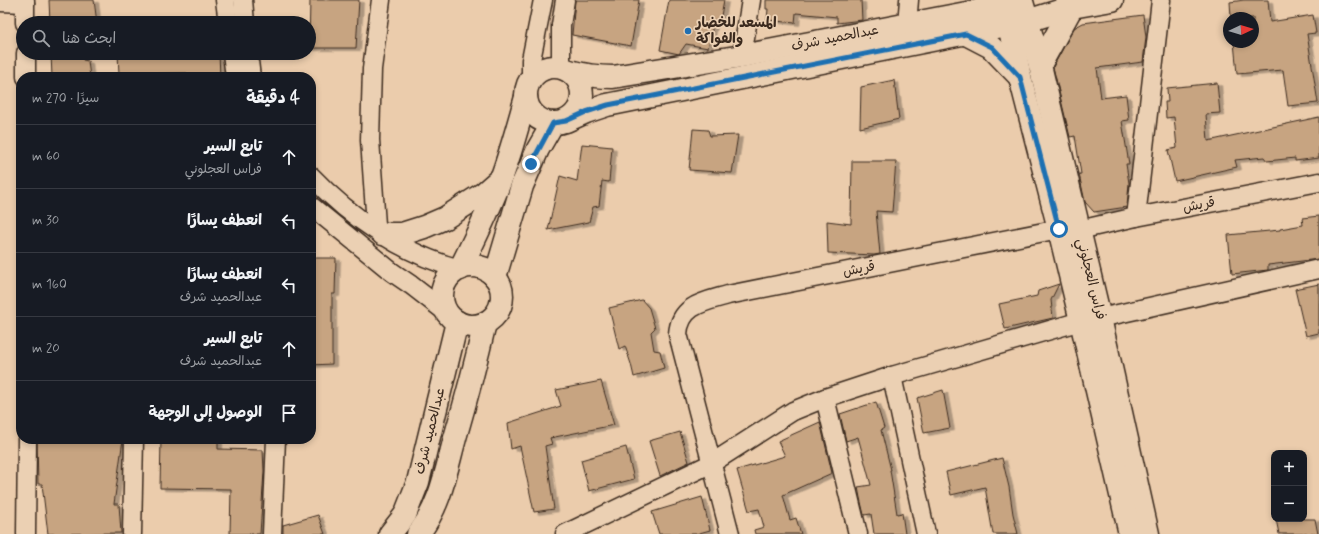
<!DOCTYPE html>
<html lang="ar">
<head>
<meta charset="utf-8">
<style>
	body { margin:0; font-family:Mynerve,"Playpen Sans Arabic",sans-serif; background:#20242c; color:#f1f3f6; direction:rtl }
	.controls { position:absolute; right:12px; bottom:12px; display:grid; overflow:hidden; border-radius:8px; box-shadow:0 2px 6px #0003 }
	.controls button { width:36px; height:36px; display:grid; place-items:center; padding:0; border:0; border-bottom:1px solid #363941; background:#171b24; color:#f1f3f6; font:20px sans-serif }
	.compass { position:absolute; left:1223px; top:12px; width:36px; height:36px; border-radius:50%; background:#171b24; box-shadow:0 2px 6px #0003; rotate:86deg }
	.stop { position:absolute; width:12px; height:12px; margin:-9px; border:3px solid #1f6fb2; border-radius:50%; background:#fff }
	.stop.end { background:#1f6fb2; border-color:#fff; box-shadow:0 1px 4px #0008 }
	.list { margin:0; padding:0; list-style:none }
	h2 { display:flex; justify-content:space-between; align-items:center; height:52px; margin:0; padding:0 16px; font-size:17px }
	h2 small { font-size:13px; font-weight:400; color:#9ea1a6 }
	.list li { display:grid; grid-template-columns:26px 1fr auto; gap:12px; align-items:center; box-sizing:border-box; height:64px; padding:0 16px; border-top:1px solid #363941 }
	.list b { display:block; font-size:15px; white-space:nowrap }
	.list p { margin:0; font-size:13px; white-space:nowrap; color:#9ea1a6 }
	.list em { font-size:13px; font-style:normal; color:#9ea1a6 }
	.icon { flex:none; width:22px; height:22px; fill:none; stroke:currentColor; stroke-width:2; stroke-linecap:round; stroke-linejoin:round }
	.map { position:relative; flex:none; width:1319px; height:534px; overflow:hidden; direction:ltr }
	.search { position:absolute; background:#171b24; box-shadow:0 2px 6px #0003; left:16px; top:16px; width:300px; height:44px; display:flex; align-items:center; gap:10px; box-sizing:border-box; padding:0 14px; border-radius:22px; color:#9ea1a6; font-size:15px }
	.panel { position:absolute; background:#171b24; box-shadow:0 2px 6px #0003; left:16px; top:72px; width:300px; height:372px; border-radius:16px; direction:rtl }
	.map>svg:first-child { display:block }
	.building { fill:#c7a481; stroke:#3b2a1e; filter:url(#shadow) }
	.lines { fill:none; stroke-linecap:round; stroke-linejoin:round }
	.minor-casing { stroke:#3b2a1e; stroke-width:21 }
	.major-casing { stroke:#3b2a1e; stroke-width:25 }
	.minor { stroke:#ebd0b3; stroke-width:18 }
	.major { stroke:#ebd0b3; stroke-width:22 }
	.route { stroke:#1f6fb2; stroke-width:5 }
	.poi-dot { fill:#1f6fb2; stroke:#ebd0b3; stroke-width:1.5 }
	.labels { text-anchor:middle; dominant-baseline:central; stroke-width:3.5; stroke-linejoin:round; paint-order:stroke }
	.poi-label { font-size:14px; font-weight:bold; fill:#3b2a1e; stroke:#ebd0b3; text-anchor:start }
	.street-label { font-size:14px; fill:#3b2a1e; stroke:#ebd0b3 }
</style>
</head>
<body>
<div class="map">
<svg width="1319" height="534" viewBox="0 0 1319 534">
	<defs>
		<filter id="shadow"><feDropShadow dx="4.5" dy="2.5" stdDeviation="0" flood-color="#0004"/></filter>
	</defs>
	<rect width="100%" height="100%" fill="#ebccac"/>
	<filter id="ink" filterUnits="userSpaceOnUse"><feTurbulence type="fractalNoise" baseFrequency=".025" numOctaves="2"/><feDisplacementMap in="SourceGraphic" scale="8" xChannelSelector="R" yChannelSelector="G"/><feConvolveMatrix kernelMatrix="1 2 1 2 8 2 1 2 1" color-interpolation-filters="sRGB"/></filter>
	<g filter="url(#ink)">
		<!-- building -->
		<g class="building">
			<polygon points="49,0 94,0 97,23 50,23"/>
			<polygon points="310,0 359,0 356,48 309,48"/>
			<polygon points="575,0 639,0 631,46 572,35"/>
			<polygon points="669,0 724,0 720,21 714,20 708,48 686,44 679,54 660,50"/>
			<polygon points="766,0 861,0 862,20 837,23 837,17 796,13 795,23 767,20 768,9 766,9"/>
			<polygon points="1244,0 1268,0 1270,22 1313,15 1316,33 1307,34 1318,103 1288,106 1283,70 1237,74 1234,42 1253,42 1253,18 1231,18 1230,2"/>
			<polygon points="1143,15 1146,37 1143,62 1097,68 1101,98 1126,95 1129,120 1122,121 1129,164 1126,164 1129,183 1127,207 1094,212 1085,202 1079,174 1081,174 1075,136 1070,137 1053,67 1074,28 1083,23"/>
			<polygon points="51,53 83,53 83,60 88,61 90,77 52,77"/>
			<polygon points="118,53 219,53 220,77 187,77 187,73 119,74"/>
			<polygon points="894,80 899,119 860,128 861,87"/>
			<polygon points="1217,83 1220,113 1206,114 1208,141 1319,117 1319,158 1295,161 1295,158 1267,161 1264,157 1235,160 1237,167 1175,181 1168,150 1177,148 1174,117 1166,118 1165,102 1168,102 1167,88"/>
			<polygon points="693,129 708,130 710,136 738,135 732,173 689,170"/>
			<polygon points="582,144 612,147 609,182 602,181 599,206 593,207 589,222 548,230 560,176 577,181"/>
			<polygon points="852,161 896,161 892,212 876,211 880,254 874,255 828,253 827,221 851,224"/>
			<polygon points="1319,216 1319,259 1268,265 1268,270 1232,274 1228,235 1280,230 1280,229 1303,225 1302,218"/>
			<polygon points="311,258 336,258 335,294 332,294 332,364 311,365"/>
			<polygon points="1059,284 1051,300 1053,318 1005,329 999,304 1037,296 1038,291"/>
			<polygon points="1319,284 1319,333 1306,336 1295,289"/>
			<polygon points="642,300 649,308 655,328 651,332 654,350 660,351 664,368 634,377 631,364 625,346 619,349 609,308"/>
			<polygon points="601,381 614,425 550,438 552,444 545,446 554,509 534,512 520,446 511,449 508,423 561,406 556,390"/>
			<polygon points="943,390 950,428 924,433 917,398"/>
			<polygon points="876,402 884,428 881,430 891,470 890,470 897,514 902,513 905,534 874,534 871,514 864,515 860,498 858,487 871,485 858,437 846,441 840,414"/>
			<polygon points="820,422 832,473 783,495 790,520 796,518 801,534 755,534 754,530 764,527 759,509 749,511 737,470 785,456 778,441"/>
			<polygon points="680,432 689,462 660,476 649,441"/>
			<polygon points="123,439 114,504 119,504 121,533 48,534 42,484 38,484 37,441"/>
			<polygon points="161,439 218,439 218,449 263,450 264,471 260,534 230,534 231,489 160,488"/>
			<polygon points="626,447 634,479 589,491 581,460"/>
			<polygon points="1002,458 1009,487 1013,514 1018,534 993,534 985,487 951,495 946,472"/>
			<polygon points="702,497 710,530 696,534 659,534 652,512"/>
			<polygon points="318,515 325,534 283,534 283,525"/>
			<polygon points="1276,519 1315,519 1318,534 1279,534"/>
		</g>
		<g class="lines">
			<!-- minor casing -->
			<g class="minor-casing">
				<g id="minor">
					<polyline points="25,0 25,23"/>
					<polyline points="225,0 228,23"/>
					<polyline points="243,0 245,23"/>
					<polyline points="381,0 372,69 370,140 376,225 383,234"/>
					<polyline points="0,2 25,3"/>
					<polyline points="907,24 909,0"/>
					<polyline points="26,53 26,77"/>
					<polyline points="232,53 235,77"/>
					<polyline points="248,53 251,77"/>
					<polyline points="742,56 751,0"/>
					<polyline points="561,67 561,25 565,0"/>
					<polyline points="531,80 531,60 543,0"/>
					<path d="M311 176C350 217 404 255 460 269"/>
					<polyline points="311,206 392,272 411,285 447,313"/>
					<polyline points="1136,217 1161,0"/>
					<polyline points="1079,230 1136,217 1319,182"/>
					<polyline points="1100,318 1319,269"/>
					<polyline points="892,376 926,534"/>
					<polyline points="825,398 858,534"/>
					<polyline points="26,534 27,439"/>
					<polyline points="132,534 134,439"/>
					<polyline points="272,534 276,439"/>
					<polyline points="565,534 712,463 793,411 825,398 892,376 1081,321"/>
					<path d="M730 534 678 334C680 305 704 302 728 295L1059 229"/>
				</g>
			</g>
			<!-- major casing -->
			<g class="major-casing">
				<g id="major">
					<polyline points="1022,2 1040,65 1100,318 1148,534"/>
					<polyline points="1005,6 1020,77 1059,229 1081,321 1130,534"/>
					<polyline points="966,34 991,47 1020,77"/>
					<polyline points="1040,65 1072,7"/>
					<circle cx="554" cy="95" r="28"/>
					<path d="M569 71C584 75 597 77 613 77L742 56 1019 3"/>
					<polyline points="566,121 586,112 607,105 1027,21 1072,7 1112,0"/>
					<polyline points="383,234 402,234 424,227 445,218 484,193 500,179"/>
					<circle cx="472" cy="296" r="30"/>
					<path d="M460 269C475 239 489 210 501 179 511 152 518 125 526 97"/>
					<polyline points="495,277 522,186 538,149 553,123"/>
					<polyline points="390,534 405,515 418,482 457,322"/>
					<path d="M418 534C440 507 446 471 455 438 466 400 476 362 485 323"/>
				</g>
			</g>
			<!-- minor -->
			<use href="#minor" class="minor"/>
			<!-- major -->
			<use href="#major" class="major"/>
		</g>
	</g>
	<g class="lines" filter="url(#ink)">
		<!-- route -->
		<polyline class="route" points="531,164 553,123 566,121 586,112 608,105 966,34 992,47 1020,77 1059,229"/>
	</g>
	<!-- markers -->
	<circle class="poi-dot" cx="688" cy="31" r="4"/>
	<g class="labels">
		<!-- poi labels -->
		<g class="poi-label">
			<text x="696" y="23">المسعد للخضار<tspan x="696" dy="16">والفواكة</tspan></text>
		</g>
		<!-- street labels -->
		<g class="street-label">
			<text transform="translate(835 38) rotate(-11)">عبدالحميد شرف</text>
			<text transform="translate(1199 205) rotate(-11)">قريش</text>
			<text transform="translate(859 269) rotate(-11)">قريش</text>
			<text transform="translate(1091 279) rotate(76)">فراس العجلوني</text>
			<text transform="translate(430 431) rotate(-76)">عبدالحميد شرف</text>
		</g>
	</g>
</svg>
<div class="controls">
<button>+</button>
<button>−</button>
</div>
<svg class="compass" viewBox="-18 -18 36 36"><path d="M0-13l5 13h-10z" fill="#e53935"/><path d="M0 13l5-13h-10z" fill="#9ea1a6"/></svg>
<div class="stop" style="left:1059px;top:229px"></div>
<div class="stop end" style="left:531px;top:164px"></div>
<div class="search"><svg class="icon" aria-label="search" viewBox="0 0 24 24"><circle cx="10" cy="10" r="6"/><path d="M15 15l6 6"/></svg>ابحث هنا</div>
<section class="panel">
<h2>4 دقيقة<small>سيرًا · 270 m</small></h2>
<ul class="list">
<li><svg class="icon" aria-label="ahead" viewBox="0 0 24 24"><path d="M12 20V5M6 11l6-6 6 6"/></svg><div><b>تابع السير</b><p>فراس العجلوني</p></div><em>60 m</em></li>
<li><svg class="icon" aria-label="left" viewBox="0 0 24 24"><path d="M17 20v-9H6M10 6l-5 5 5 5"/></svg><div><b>انعطف يسارًا</b></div><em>30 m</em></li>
<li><svg class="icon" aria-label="left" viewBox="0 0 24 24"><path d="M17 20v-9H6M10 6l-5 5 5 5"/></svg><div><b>انعطف يسارًا</b><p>عبدالحميد شرف</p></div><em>160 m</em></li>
<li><svg class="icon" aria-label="ahead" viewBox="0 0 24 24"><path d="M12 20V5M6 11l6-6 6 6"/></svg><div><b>تابع السير</b><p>عبدالحميد شرف</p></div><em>20 m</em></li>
<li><svg class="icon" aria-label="arrive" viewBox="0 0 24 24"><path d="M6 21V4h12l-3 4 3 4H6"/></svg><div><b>الوصول إلى الوجهة</b></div></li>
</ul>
</section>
</div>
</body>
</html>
